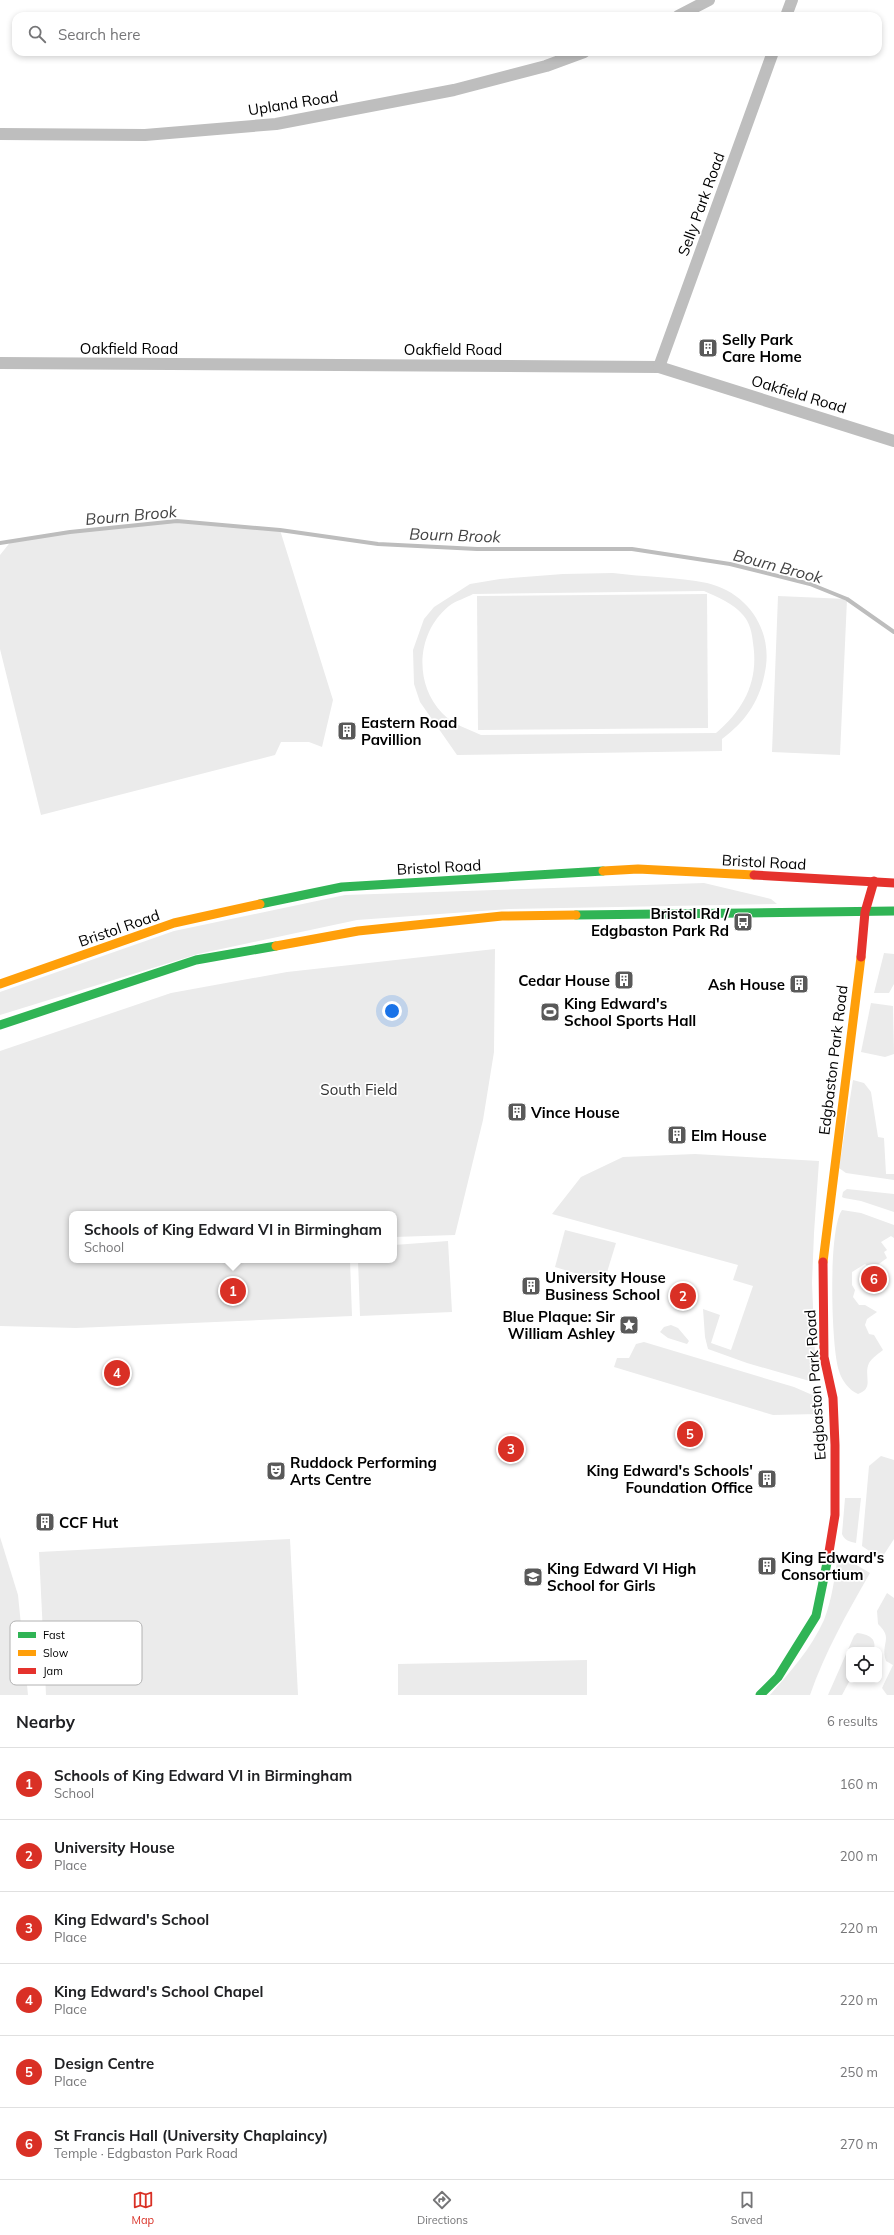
<!DOCTYPE html>
<html lang="en">
<head>
<meta charset="utf-8">
<style>
	body { margin:0; font-family:Mulish,sans-serif; background:#f2f2f2; color:#202124 }
	.controls { position:absolute; right:12px; bottom:12px; display:grid; overflow:hidden; border-radius:8px; box-shadow:0 2px 6px #0003 }
	.controls button { width:36px; height:36px; display:grid; place-items:center; padding:0; border:0; border-bottom:1px solid #e0e0e0; background:#fff; color:#202124; font:20px sans-serif }
	.you { position:absolute; left:392px; top:1011px; width:14px; height:14px; margin:-10px; border:3px solid #fff; border-radius:50%; background:#1a73e8; box-shadow:0 0 0 6px #1a73e833 }
	.badge { display:grid; place-items:center; width:26px; height:26px; border-radius:50%; background:#d93025; color:#fff; font-size:13px; font-weight:700 }
	.pin { position:absolute; translate:-50% -50%; border:2px solid #fff; box-shadow:0 1px 4px #0006 }
	.popup { position:absolute; left:69px; top:1211px; width:328px; height:52px; box-sizing:border-box; display:grid; place-content:center; border-radius:8px; background:#fff; filter:drop-shadow(0 1px 3px #0005); font-size:13px; white-space:nowrap; color:#757577 }
	.popup b { font-size:15px; color:#202124 }
	.popup::after { content:''; position:absolute; left:50%; top:100%; margin-left:-8px; border:8px solid transparent; border-top-color:#fff }
	.list { margin:0; padding:0; list-style:none }
	h2 { display:flex; justify-content:space-between; align-items:center; height:52px; margin:0; padding:0 16px; font-size:17px }
	h2 small { font-size:13px; font-weight:400; color:#757577 }
	.list li { display:grid; grid-template-columns:26px 1fr auto; gap:12px; align-items:center; box-sizing:border-box; height:72px; padding:0 16px; border-top:1px solid #e0e0e0 }
	.list b { display:block; font-size:15px; white-space:nowrap }
	.list p { margin:0; font-size:13px; white-space:nowrap; color:#757577 }
	.list em { font-size:13px; font-style:normal; color:#757577 }
	.icon { flex:none; width:22px; height:22px; fill:none; stroke:currentColor; stroke-width:2; stroke-linecap:round; stroke-linejoin:round }
	.map { position:relative; flex:none; width:894px; height:1695px; overflow:hidden }
	.search { position:absolute; background:#fff; box-shadow:0 2px 6px #0003; left:12px; right:12px; top:12px; height:44px; display:flex; align-items:center; gap:10px; box-sizing:border-box; padding:0 14px; border-radius:12px; color:#757577; font-size:15px }
	.sheet { height:484px; background:#fff }
	nav { display:flex; justify-content:space-around; align-items:center; box-sizing:border-box; height:56px; border-top:1px solid #e0e0e0; background:#fff; font-size:11px; color:#757577 }
	nav a { display:grid; justify-items:center; gap:2px }
	nav .on { color:#d93025 }
	.map>svg:first-child { display:block }
	.green { fill:#ebebeb; fill-rule:evenodd }
	.lines { fill:none; stroke-linecap:round; stroke-linejoin:round }
	.stream { stroke:#bdbdbd; stroke-width:4 }
	.street { stroke:#bebebe; stroke-width:12 }
	.fast { stroke:#30b455; stroke-width:9 }
	.slow { stroke:#ff9f0a; stroke-width:9 }
	.jam { stroke:#e5322d; stroke-width:9 }
	.labels { text-anchor:middle; dominant-baseline:central; stroke-width:3.5; stroke-linejoin:round; paint-order:stroke }
	.street-label { font-size:15px; fill:#000; stroke:#fff }
	.poi-label { font-size:15px; font-weight:bold; fill:#000; stroke:#fff; text-anchor:start }
	.park-label { font-size:15px; fill:#313131; stroke:#fff }
	.water-label { font-size:16px; font-style:italic; fill:#424242; stroke:#fff }
	.key { fill:#fff; stroke:#b2b2b2; stroke-width:1 }
	.key-label { font-size:11px; fill:#000 }
</style>
</head>
<body>
<div class="map">
<svg width="894" height="1695" viewBox="0 0 894 1695">
	<rect width="100%" height="100%" fill="#fff"/>
	<!-- green -->
	<g class="green">
		<polygon points="177,521 280,530 333,700 322,747 309,742 281,742 275,755 41,815 0,649 0,555 12,540"/>
		<path d="M613 573C643 577 678 577 707 583 746 592 771 627 766 666 761 699 748 719 722 739V751L457 755 420 702 414 684 413 650 424 619 434 607 470 584 500 579 563 574ZM704 591C717 597 733 603 743 615 750 623 752 633 753 643 759 681 744 709 716 733L481 735C468 729 452 724 442 713 413 682 417 632 449 606 455 601 466 598 473 594Z"/>
		<polygon points="707,594 708,728 478,730 477,596"/>
		<polygon points="778,596 847,599 840,755 772,752"/>
		<polygon points="704,883 771,899 777,904 509,909 357,920 198,954 0,1015 0,992 174,931 345,895"/>
		<polygon points="495,949 494,1052 483,1120 455,1235 394,1237 394,1214 72,1214 72,1260 350,1260 352,1316 76,1328 0,1326 0,1051 171,993 287,972"/>
		<polygon points="884,953 894,954 894,984 889,993 874,993"/>
		<polygon points="871,1003 893,1006 894,1054 885,1057 861,1052"/>
		<polygon points="853,1080 864,1083 871,1092 878,1137 884,1138 886,1174 894,1174 894,1180 846,1173 839,1168"/>
		<polygon points="695,1154 819,1161 814,1233 812,1283 816,1378 813,1382 747,1363 708,1349 705,1337 703,1309 720,1315 711,1343 731,1350 753,1286 733,1280 738,1265 552,1214 581,1177 623,1157"/>
		<polygon points="847,1189 894,1194 894,1212 861,1201 844,1198 842,1197 843,1192"/>
		<path d="M842 1210 861 1213 894 1225V1238L891 1236 881 1242 887 1250 884 1252 887 1258 872 1269 865 1264 852 1272V1285L855 1290 853 1297 859 1305H865L877 1312 867 1319 865 1325 869 1334 874 1335 883 1350C878 1354 872 1358 869 1363 863 1376 875 1388 858 1394 849 1390 842 1381 839 1371 831 1347 828 1229 842 1210Z"/>
		<polygon points="565,1230 616,1243 604,1282 555,1267"/>
		<polygon points="448,1241 452,1312 360,1316 358,1260 394,1260 394,1245"/>
		<polygon points="671,1325 678,1328 689,1341 687,1344 668,1338 660,1332 664,1327"/>
		<polygon points="644,1342 794,1387 817,1397 818,1414 773,1415 614,1367 617,1358 629,1358 636,1344"/>
		<polygon points="881,1456 894,1460 894,1539 881,1559 862,1546 869,1466"/>
		<path d="M845 1498H861L856 1543C850 1542 844 1540 842 1534Z"/>
		<polygon points="0,1537 18,1595 28,1695 0,1695"/>
		<polygon points="290,1539 298,1695 46,1695 39,1552"/>
		<path d="M838 1554 870 1573C847 1613 825 1652 810 1695H770C790 1672 811 1649 824 1620 832 1600 835 1576 838 1554Z"/>
		<path d="M887 1593 894 1598V1695H887L882 1688 893 1665 886 1661C880 1643 894 1639 878 1624L877 1611Z"/>
		<path d="M857 1633C868 1634 877 1638 874 1650H849L850 1680 842 1695H828L854 1636Z"/>
		<polygon points="587,1660 587,1695 398,1695 398,1664"/>
	</g>
	<g class="lines">
		<!-- stream -->
		<polyline class="stream" points="0,543 70,532 177,521 280,530 378,544 477,549 632,549 730,564 810,584 847,599 894,632"/>
		<!-- street -->
		<g class="street">
			<polyline points="678,16 709,0"/>
			<polyline points="786,16 792,0"/>
			<polyline points="0,134 145,135 276,124 454,90 546,66 584,52"/>
			<polyline points="0,363 659,367 894,441"/>
			<polyline points="659,367 773,52"/>
		</g>
		<!-- fast -->
		<g class="fast">
			<polyline points="260,904 342,887 603,871"/>
			<polyline points="576,915 894,911"/>
			<polyline points="0,1025 196,960 276,946"/>
			<polyline points="760,1695 778,1677 816,1616 828,1558"/>
		</g>
		<!-- slow -->
		<g class="slow">
			<polyline points="603,871 638,869 754,875"/>
			<polyline points="276,946 358,931 502,916 576,915"/>
			<polyline points="0,984 174,923 260,904"/>
			<polyline points="823,1262 861,957"/>
		</g>
		<!-- jam -->
		<g class="jam">
			<polyline points="754,875 894,883"/>
			<polyline points="861,957 865,912 874,881"/>
			<polyline points="823,1262 824,1357 833,1398 835,1445 835,1515 828,1558"/>
		</g>
	</g>
	<!-- icons -->
	<defs>
		<g id="building-square" transform="scale(1)"><rect x="-9" y="-9" width="18" height="18" rx="4" fill="#595959" stroke="#fff"/><path d="M-4-6H4V6H1V3H-1V6H-4ZM-2.5-4.3h1.7v1.8h-1.7ZM.8-4.3h1.7v1.8H.8ZM-2.5-1h1.7V.8h-1.7ZM.8-1h1.7V.8H.8Z" fill="#fff"/></g>
		<g id="bus-square" transform="scale(1)"><rect x="-9" y="-9" width="18" height="18" rx="4" fill="#595959" stroke="#fff"/><path d="M-5-6H5V4H4V6H2V4H-2V6H-4V4H-5ZM-3.5-4V0h7V-4ZM-3.5 1.2v1.5H-2V1.2ZM2 1.2v1.5H3.5V1.2Z" fill="#fff"/></g>
		<g id="stadium-square" transform="scale(1)"><rect x="-9" y="-9" width="18" height="18" rx="4" fill="#595959" stroke="#fff"/><path d="M0-5a6.5 5 0 1 0 0 10a6.5 5 0 1 0 0-10ZM-3.5-1.8h7v3.6h-7Z" fill="#fff"/></g>
		<g id="sight-square" transform="scale(1)"><rect x="-9" y="-9" width="18" height="18" rx="4" fill="#595959" stroke="#fff"/><path d="M0-6L1.8-2.2L6-1.7L2.9 1.2L3.7 5.4L0 3.3L-3.7 5.4L-2.9 1.2L-6-1.7L-1.8-2.2Z" fill="#fff"/></g>
		<g id="theatre-square" transform="scale(1)"><rect x="-9" y="-9" width="18" height="18" rx="4" fill="#595959" stroke="#fff"/><path d="M-5-5.5Q0-4 5-5.5V0Q5 5 0 6Q-5 5-5 0ZM-3.3-2.5H-1v1.5H-3.3ZM1-2.5H3.3v1.5H1ZM-2.8 1Q0 5.5 2.8 1Z" fill="#fff"/></g>
		<g id="school-square" transform="scale(1)"><rect x="-9" y="-9" width="18" height="18" rx="4" fill="#595959" stroke="#fff"/><path d="M0-5L7-2L0 1L-7-2ZM-4 1L0 2.5L4 1V4Q0 6-4 4Z" fill="#fff"/></g>
	</defs>
	<g fill-rule="evenodd">
		<use href="#building-square" x="708" y="348"/>
		<use href="#building-square" x="347" y="731"/>
		<use href="#bus-square" x="743" y="922"/>
		<use href="#building-square" x="624" y="980"/>
		<use href="#building-square" x="799" y="984"/>
		<use href="#stadium-square" x="550" y="1012"/>
		<use href="#building-square" x="517" y="1112"/>
		<use href="#building-square" x="677" y="1135"/>
		<use href="#building-square" x="531" y="1286"/>
		<use href="#sight-square" x="629" y="1325"/>
		<use href="#theatre-square" x="276" y="1471"/>
		<use href="#building-square" x="767" y="1479"/>
		<use href="#building-square" x="45" y="1522"/>
		<use href="#building-square" x="767" y="1566"/>
		<use href="#school-square" x="533" y="1577"/>
	</g>
	<g class="labels">
		<!-- street labels -->
		<g class="street-label">
			<text transform="translate(293 103) rotate(-9)">Upland Road</text>
			<text transform="translate(701 204) rotate(-70)">Selly Park Road</text>
			<text x="129" y="348">Oakfield Road</text>
			<text x="453" y="349">Oakfield Road</text>
			<text transform="translate(799 394) rotate(17)">Oakfield Road</text>
			<text transform="translate(764 862) rotate(3)">Bristol Road</text>
			<text transform="translate(439 867) rotate(-3)">Bristol Road</text>
			<text transform="translate(119 928) rotate(-19)">Bristol Road</text>
			<text transform="translate(833 1060) rotate(-83)">Edgbaston Park Road</text>
			<text transform="translate(815 1385) rotate(-94)">Edgbaston Park Road</text>
		</g>
		<!-- poi labels -->
		<g class="poi-label">
			<text x="722" y="339">Selly Park<tspan x="722" dy="17">Care Home</tspan></text>
			<text x="361" y="722">Eastern Road<tspan x="361" dy="17">Pavillion</tspan></text>
			<text x="729" y="913" text-anchor="end">Bristol Rd /<tspan x="729" dy="17">Edgbaston Park Rd</tspan></text>
			<text x="610" y="980" text-anchor="end">Cedar House</text>
			<text x="785" y="984" text-anchor="end">Ash House</text>
			<text x="564" y="1003">King Edward's<tspan x="564" dy="17">School Sports Hall</tspan></text>
			<text x="531" y="1112">Vince House</text>
			<text x="691" y="1135">Elm House</text>
			<text x="545" y="1277">University House<tspan x="545" dy="17">Business School</tspan></text>
			<text x="615" y="1316" text-anchor="end">Blue Plaque: Sir<tspan x="615" dy="17">William Ashley</tspan></text>
			<text x="290" y="1462">Ruddock Performing<tspan x="290" dy="17">Arts Centre</tspan></text>
			<text x="753" y="1470" text-anchor="end">King Edward's Schools'<tspan x="753" dy="17">Foundation Office</tspan></text>
			<text x="59" y="1522">CCF Hut</text>
			<text x="781" y="1557">King Edward's<tspan x="781" dy="17">Consortium</tspan></text>
			<text x="547" y="1568">King Edward VI High<tspan x="547" dy="17">School for Girls</tspan></text>
		</g>
		<!-- park labels -->
		<g class="park-label">
			<text x="359" y="1089">South Field</text>
		</g>
		<!-- water labels -->
		<g class="water-label">
			<text transform="translate(131 515) rotate(-5)">Bourn Brook</text>
			<text transform="translate(455 535) rotate(2)">Bourn Brook</text>
			<text transform="translate(778 566) rotate(15)">Bourn Brook</text>
		</g>
	</g>
	<!-- legend -->
	<rect x="10" y="1621" width="132" height="64" rx="6" class="key"/>
	<rect x="18" y="1632" width="18" height="6" fill="#30b455"/>
	<rect x="18" y="1650" width="18" height="6" fill="#ff9f0a"/>
	<rect x="18" y="1668" width="18" height="6" fill="#e5322d"/>
	<g class="key-label">
		<text x="43" y="1639">Fast</text>
		<text x="43" y="1657">Slow</text>
		<text x="43" y="1675">Jam</text>
	</g>
</svg>
<div class="controls">
<button><svg class="icon" aria-label="locate" viewBox="0 0 24 24"><circle cx="12" cy="12" r="6"/><path d="M12 2v4M12 18v4M2 12h4M18 12h4"/></svg></button>
</div>
<div class="you"></div>
<div class="pin badge" style="left:233px;top:1291px">1</div>
<div class="popup"><b>Schools of King Edward VI in Birmingham</b>School</div>
<div class="pin badge" style="left:683px;top:1296px">2</div>
<div class="pin badge" style="left:511px;top:1449px">3</div>
<div class="pin badge" style="left:117px;top:1373px">4</div>
<div class="pin badge" style="left:690px;top:1434px">5</div>
<div class="pin badge" style="left:874px;top:1279px">6</div>
<div class="search"><svg class="icon" aria-label="search" viewBox="0 0 24 24"><circle cx="10" cy="10" r="6"/><path d="M15 15l6 6"/></svg>Search here</div>
</div>
<section class="sheet">
<h2>Nearby<small>6 results</small></h2>
<ul class="list">
<li><span class="badge">1</span><div><b>Schools of King Edward VI in Birmingham</b><p>School</p></div><em>160 m</em></li>
<li><span class="badge">2</span><div><b>University House</b><p>Place</p></div><em>200 m</em></li>
<li><span class="badge">3</span><div><b>King Edward's School</b><p>Place</p></div><em>220 m</em></li>
<li><span class="badge">4</span><div><b>King Edward's School Chapel</b><p>Place</p></div><em>220 m</em></li>
<li><span class="badge">5</span><div><b>Design Centre</b><p>Place</p></div><em>250 m</em></li>
<li><span class="badge">6</span><div><b>St Francis Hall (University Chaplaincy)</b><p>Temple · Edgbaston Park Road</p></div><em>270 m</em></li>
</ul>
</section>
<nav>
<a class="on"><svg class="icon" aria-label="map" viewBox="0 0 24 24"><path d="M3 6l6-2 6 2 6-2v14l-6 2-6-2-6 2zM9 4v14M15 6v14"/></svg>Map</a>
<a><svg class="icon" aria-label="directions" viewBox="0 0 24 24"><path d="M12 3l9 9-9 9-9-9zM9 14v-3h6M13 9l2 2-2 2"/></svg>Directions</a>
<a><svg class="icon" aria-label="saved" viewBox="0 0 24 24"><path d="M7 4h10v16l-5-4-5 4z"/></svg>Saved</a>
</nav>
</body>
</html>
